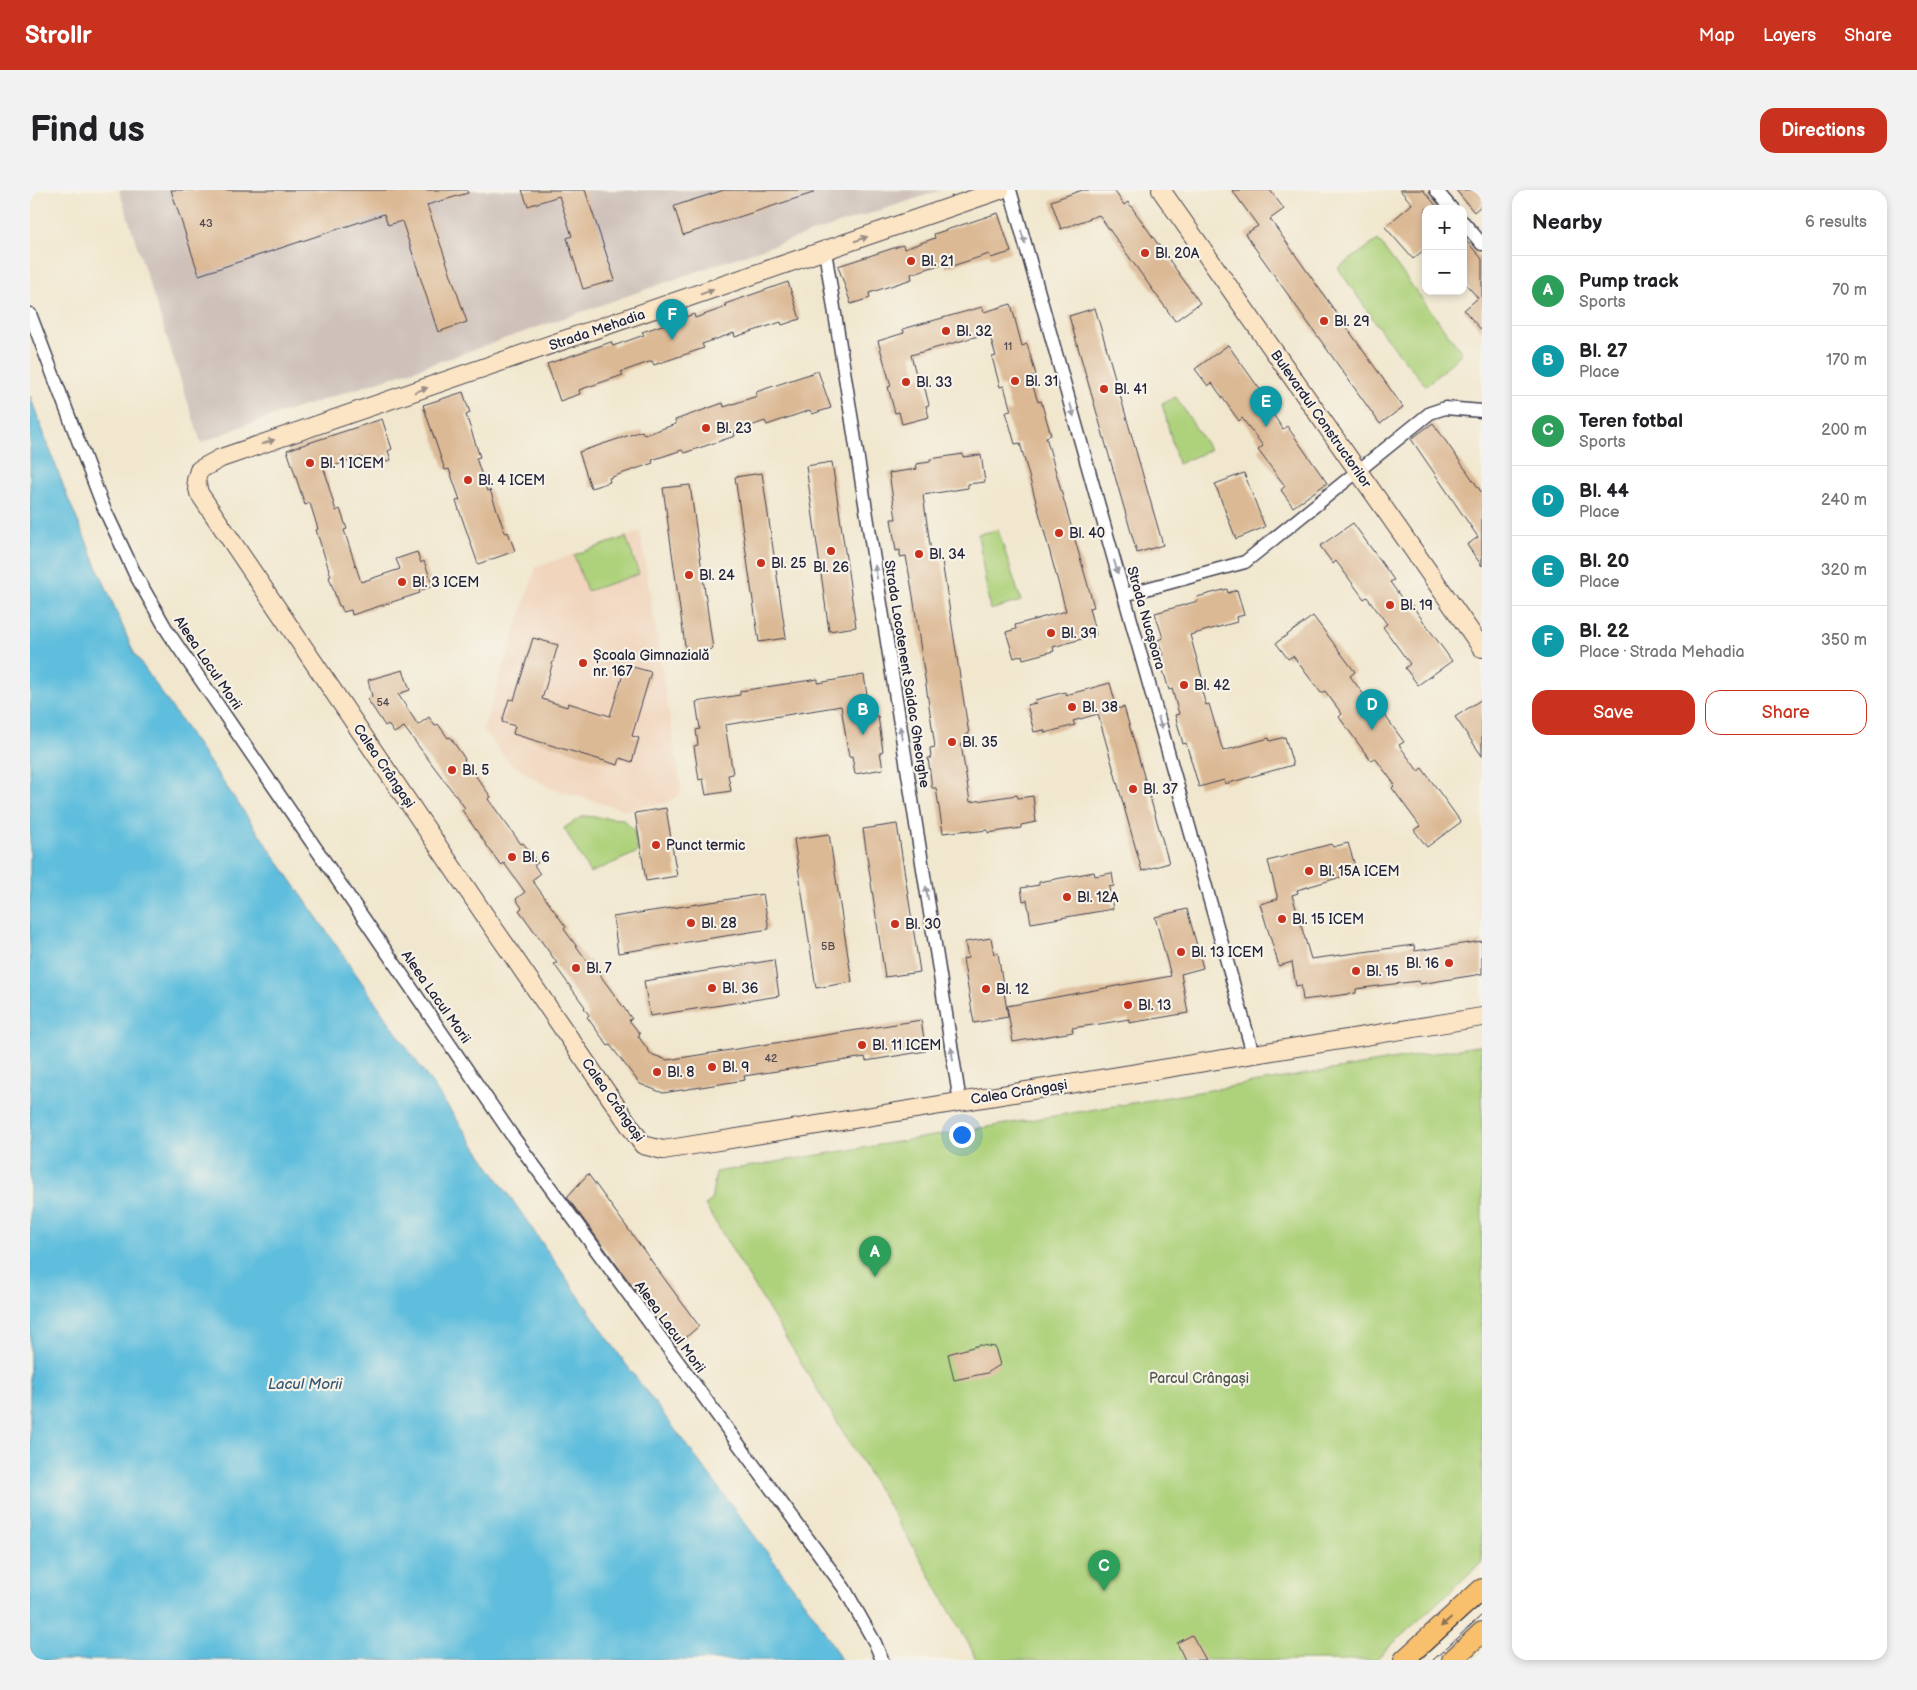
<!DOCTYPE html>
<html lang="en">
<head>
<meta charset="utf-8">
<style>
	body { margin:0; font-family:"Balsamiq Sans",sans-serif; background:#f2f2f2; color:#202124 }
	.controls { position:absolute; right:15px; top:15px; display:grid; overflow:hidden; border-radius:10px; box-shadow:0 2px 8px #0003 }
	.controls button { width:45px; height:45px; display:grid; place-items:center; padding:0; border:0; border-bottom:1px solid #e0e0e0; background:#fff; color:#202124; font:25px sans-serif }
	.you { position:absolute; left:931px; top:944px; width:18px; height:18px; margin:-12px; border:4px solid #fff; border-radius:50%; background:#1a73e8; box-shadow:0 0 0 8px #1a73e833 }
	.badge { display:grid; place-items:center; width:32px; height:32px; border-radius:50%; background:#c8321e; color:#fff; font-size:16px; font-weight:700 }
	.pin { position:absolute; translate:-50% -41px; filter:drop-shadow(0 1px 2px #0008) }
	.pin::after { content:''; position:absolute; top:26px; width:18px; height:15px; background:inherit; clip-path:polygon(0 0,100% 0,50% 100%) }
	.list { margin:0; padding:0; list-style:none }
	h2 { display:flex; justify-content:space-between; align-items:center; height:65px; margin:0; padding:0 20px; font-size:21px }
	h2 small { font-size:16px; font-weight:400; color:#757577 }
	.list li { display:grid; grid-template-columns:32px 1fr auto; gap:15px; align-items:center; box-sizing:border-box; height:70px; padding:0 20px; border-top:1px solid #e0e0e0 }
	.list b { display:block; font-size:19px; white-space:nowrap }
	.list p { margin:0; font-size:16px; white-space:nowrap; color:#757577 }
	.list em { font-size:16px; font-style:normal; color:#757577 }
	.actions { display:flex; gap:10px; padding:15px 20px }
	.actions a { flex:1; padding:11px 0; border:1px solid #c8321e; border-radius:15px; text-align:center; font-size:18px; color:#c8321e }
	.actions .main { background:#c8321e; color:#fff }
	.map { position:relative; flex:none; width:1452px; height:1470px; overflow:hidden; border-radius:15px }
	header { display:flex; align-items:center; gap:30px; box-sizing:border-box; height:70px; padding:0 25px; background:#c8321e; color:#fff }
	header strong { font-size:24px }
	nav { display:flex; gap:28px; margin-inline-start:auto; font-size:18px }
	.intro { display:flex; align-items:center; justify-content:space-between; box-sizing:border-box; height:120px; padding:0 30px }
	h1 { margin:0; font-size:35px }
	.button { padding:12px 22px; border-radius:15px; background:#c8321e; color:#fff; font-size:18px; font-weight:700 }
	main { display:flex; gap:30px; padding:0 30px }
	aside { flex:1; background:#fff; border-radius:15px; box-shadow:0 2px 8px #0003 }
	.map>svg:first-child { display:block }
	.built { fill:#f1d5bd }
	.industrial { fill:#cec1ba }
	.green { fill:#aed27b; stroke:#687a5b }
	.water { fill:#5fbedd; stroke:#40708c }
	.building { fill:#dcb995 }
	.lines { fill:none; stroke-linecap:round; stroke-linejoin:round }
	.street-casing { stroke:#414051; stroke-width:15 }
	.secondary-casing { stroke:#414051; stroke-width:20 }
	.primary-casing { stroke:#414051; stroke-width:22 }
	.street { stroke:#fff; stroke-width:12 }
	.secondary { stroke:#fce5c4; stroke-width:18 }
	.primary { stroke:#f8bf6c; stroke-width:20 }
	.tram { stroke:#22223b; stroke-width:1 }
	.oneway { fill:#9c9ca7 }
	.oneway2 { fill:#9a8d86 }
	.oneway3 { fill:#8d7054 }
	.poi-dot { fill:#c8321e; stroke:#f7f3e8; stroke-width:2 }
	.labels { text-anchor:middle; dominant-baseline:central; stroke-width:4.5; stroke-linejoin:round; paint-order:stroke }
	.number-label { font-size:11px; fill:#504852 }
	.poi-label { font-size:14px; fill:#22223b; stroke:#f7f3e8; text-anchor:start }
	.street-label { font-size:14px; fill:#22223b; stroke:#f7f3e8 }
	.park-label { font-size:14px; fill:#4c574e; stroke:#f7f3e8 }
	.water-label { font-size:15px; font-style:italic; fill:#375974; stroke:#f7f3e8 }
</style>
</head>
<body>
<header>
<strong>Strollr</strong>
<nav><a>Map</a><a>Layers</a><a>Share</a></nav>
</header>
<div class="intro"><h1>Find us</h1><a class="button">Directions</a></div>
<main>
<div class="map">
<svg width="1452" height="1470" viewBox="0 0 1452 1470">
	<rect width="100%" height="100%" fill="#f7f3e8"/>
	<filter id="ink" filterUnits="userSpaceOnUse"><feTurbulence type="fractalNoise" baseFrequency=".02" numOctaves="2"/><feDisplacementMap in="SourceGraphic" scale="10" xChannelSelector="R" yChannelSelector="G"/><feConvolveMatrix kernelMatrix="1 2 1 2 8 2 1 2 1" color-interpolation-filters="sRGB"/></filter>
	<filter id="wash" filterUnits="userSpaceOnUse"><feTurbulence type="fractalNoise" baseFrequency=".0096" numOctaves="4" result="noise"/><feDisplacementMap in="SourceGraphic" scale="20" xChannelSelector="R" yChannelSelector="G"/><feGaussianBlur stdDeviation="1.12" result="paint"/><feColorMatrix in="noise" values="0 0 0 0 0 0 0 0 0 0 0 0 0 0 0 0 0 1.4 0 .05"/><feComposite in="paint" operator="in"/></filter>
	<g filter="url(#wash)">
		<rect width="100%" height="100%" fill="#f1e7ce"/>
		<!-- built -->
		<polygon class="built" points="610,342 651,599 648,606 635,613 595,620 517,597 479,572 453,540 506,377"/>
		<!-- industrial -->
		<polygon class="industrial" points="89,0 912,0 711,66 423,167 216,235 171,253"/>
		<!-- green -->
		<g class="green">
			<polygon points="1348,50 1432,163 1396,196 1354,145 1308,78"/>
			<polygon points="1146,207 1180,260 1148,274 1132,213"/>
			<polygon points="968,340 991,411 960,420 948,344"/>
			<polygon points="596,347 609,384 557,401 544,365"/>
			<polygon points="553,626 593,629 604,640 608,662 560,683 534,638"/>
			<polygon points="1452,855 1452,1372 1345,1470 946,1470 941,1458 893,1373 675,1015 681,1011 686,982"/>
		</g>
		<!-- water -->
		<polygon class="water" points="0,206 37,306 104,463 595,1173 787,1429 811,1470 0,1470"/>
		<g id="blocks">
			<!-- building -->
			<g class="building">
				<polygon points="141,0 437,0 438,3 397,15 437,132 408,142 372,31 358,35 354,24 169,85"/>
				<polygon points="492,0 555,0 585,90 553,99 537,48 542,46 529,6 498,16"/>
				<polygon points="694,0 783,0 783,3 653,45 644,16"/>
				<polygon points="1052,0 1084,0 1094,15 1098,12 1170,113 1145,131 1069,25 1031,39 1021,11"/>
				<polygon points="1202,0 1240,0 1254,19 1240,29 1373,217 1350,234 1215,44 1228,36"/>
				<polygon points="1370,0 1393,0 1409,19 1396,19 1396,58 1383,69 1355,37 1382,14"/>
				<polygon points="1426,0 1452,0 1452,15 1444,22"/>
				<polygon points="968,23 981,62 961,68 959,64 916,78 915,73 881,84 882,89 839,103 840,108 821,114 808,76 873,55 874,59 905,48 904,44"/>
				<polygon points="1433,47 1452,69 1452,141 1434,120 1448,108 1433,91"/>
				<polygon points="758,92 770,129 752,135 751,132 705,147 704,143 672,154 674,158 624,175 622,171 591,182 593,185 549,200 550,204 530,211 517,174 581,152 583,156 614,145 612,142 664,124 665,128 696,117 695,114"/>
				<polygon points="981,114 992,156 997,154 1006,185 1000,187 1008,212 1011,211 1021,245 1016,247 1064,417 1059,418 1066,445 1023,457 1024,461 993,469 992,465 984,468 976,442 986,439 985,435 1036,421 990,253 985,254 976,222 981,221 974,196 970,197 962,167 966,166 959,143 881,165 887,188 892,187 899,215 896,216 899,227 872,234 869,222 865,223 858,197 861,196 848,151 874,143 873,139 952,117 954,122"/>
				<polygon points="1065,118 1133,355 1107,363 1039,126"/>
				<polygon points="1198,155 1239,212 1236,214 1253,239 1257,236 1297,293 1263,317 1251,300 1255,296 1228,260 1233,256 1212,228 1209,231 1182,193 1178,196 1165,179"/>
				<polygon points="788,181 801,218 782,224 780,220 737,235 735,231 704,242 705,246 654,263 652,260 622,270 623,273 579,288 580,292 561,298 549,262 612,241 614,245 646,234 645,230 693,213 694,217 727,206 726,202"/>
				<polygon points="433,202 440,223 436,225 450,267 446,268 457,301 460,300 475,343 478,342 485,361 448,374 426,311 430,310 419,279 415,280 393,215"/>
				<polygon points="352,229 362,259 358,261 361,270 338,277 335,268 332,269 331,267 294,279 299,294 298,294 306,321 310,319 317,339 314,340 331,392 370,379 366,369 387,362 391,373 394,371 403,396 389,401 390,403 322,425 321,420 313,422 311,416 309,416 299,387 301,386 286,340 288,339 280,313 275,315 257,260"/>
				<polygon points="1403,233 1452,303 1452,376 1437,355 1448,347 1381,249"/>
				<polygon points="933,264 933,267 951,265 955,292 938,294 938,298 893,305 901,362 908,361 909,372 912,371 935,519 939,544 935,545 937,554 931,554 940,612 987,605 988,608 1003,606 1006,632 991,635 991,638 958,643 958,640 940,642 940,640 913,643 906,598 902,598 898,568 901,568 900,558 905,557 883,406 876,366 870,367 870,360 866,361 861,329 866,329 859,283 887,279 886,274 900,272 900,269"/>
				<polygon points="802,272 826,437 799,441 776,276"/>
				<polygon points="732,283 756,448 729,452 705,287"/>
				<polygon points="1214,283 1235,337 1206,349 1185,294"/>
				<polygon points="660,295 683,459 656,463 633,298"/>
				<polygon points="1323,333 1364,390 1360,392 1378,417 1381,414 1422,471 1388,495 1375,478 1380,474 1353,437 1357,434 1337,407 1334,409 1306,371 1303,374 1290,356"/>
				<polygon points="1197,399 1198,403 1207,400 1214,425 1206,427 1207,432 1160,445 1173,491 1169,492 1176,515 1179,514 1193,561 1239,548 1240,551 1255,547 1263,575 1195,594 1194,590 1169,597 1156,553 1153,554 1145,525 1149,524 1142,499 1139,500 1129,467 1133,466 1128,450 1133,448 1125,423 1168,411 1167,407"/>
				<polygon points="1283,426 1325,482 1320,486 1337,509 1341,506 1374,552 1369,555 1388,581 1392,578 1431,632 1397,657 1384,640 1390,636 1362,598 1365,595 1345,568 1341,571 1309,527 1312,524 1295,501 1291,503 1263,466 1258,469 1246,453"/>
				<polygon points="503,448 528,455 512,509 537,517 538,513 580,526 596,475 621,482 602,546 609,548 602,572 590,568 588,575 483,544 485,536 472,532 479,509 484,510"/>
				<polygon points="373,480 380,500 368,504 388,535 399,527 405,536 408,534 418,548 420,547 435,569 434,570 461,607 458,609 491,654 493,653 508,673 504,675 510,684 502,690 536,737 534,739 557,771 559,770 602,829 599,830 610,844 608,846 621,864 637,870 891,830 896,861 836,871 835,867 773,877 714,886 715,890 633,903 610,894 580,855 578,856 557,827 559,825 554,818 555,817 524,774 527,773 489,720 492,718 486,709 495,702 474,673 472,675 467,670 432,620 435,618 374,537 364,543 358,534 355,536 338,510 342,506 338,490"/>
				<polygon points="834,485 838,512 842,511 845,526 848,526 853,561 850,562 853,579 825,584 822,566 819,567 811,516 695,535 703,584 698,585 701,601 676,605 673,589 669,590 664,556 668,555 666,540 670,539 666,512 710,505 710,501 788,489 788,493"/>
				<polygon points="1080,493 1087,519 1094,517 1139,673 1112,681 1068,524 1043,531 1045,535 1015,543 1014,540 1004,542 997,515 1006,513 1005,510 1035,502 1036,505"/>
				<polygon points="1452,509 1452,566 1425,527"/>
				<polygon points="636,618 647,686 616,691 605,623"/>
				<polygon points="867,634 890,782 855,787 833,639"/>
				<polygon points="799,644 822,792 786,798 764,649"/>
				<polygon points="1318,653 1326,679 1310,684 1311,687 1267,700 1268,703 1262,705 1281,769 1384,755 1385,761 1452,751 1452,784 1390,794 1389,791 1355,795 1326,799 1326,803 1273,810 1271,795 1266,796 1262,772 1249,776 1230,714 1248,709 1238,671 1301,654 1303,657"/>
				<polygon points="1064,682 1065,686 1082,683 1084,696 1079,697 1083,719 1001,733 997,710 993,711 991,698 1009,695 1009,692"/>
				<polygon points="733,704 739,739 588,763 583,727"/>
				<polygon points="1157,719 1173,778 1151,784 1158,823 1099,833 1099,829 1070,834 1042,838 1043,842 983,852 977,816 1141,786 1125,727"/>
				<polygon points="961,748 964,764 968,763 978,827 944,833 933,769 938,768 935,752"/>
				<polygon points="744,770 749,806 620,826 614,791"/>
				<polygon points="558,984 669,1136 646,1156 537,1007"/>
				<polygon points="950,1155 965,1157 970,1175 957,1183 924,1190 918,1164"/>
				<polygon points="1162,1445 1176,1470 1155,1470 1147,1453"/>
			</g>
		</g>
	</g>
	<g filter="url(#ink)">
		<use href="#blocks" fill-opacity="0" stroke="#414051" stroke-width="1"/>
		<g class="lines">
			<!-- street casing -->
			<g class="street-casing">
				<g id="street">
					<polyline points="980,0 1223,864"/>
					<polyline points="1406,0 1422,19"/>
					<polyline points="1433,32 1452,54"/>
					<polyline points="795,61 930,912"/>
					<polyline points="0,124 73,316 105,384 138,442 481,944 814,1398 845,1453 852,1470"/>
					<polyline points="1094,405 1215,372 1400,223 1415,218 1452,221"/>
				</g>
			</g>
			<!-- secondary casing -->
			<g class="secondary-casing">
				<g id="secondary">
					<polyline points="970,0 191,268 169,280 166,290 169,303 456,727 613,955 633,960 1452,827"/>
					<polyline points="1131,0 1452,458"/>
				</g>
			</g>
			<!-- primary casing -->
			<g class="primary-casing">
				<g id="primary">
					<polyline points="1374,1470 1452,1399"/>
					<polyline points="1422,1470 1452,1442"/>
				</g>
			</g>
			<!-- street -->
			<use href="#street" class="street"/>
			<!-- secondary -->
			<use href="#secondary" class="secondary"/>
			<!-- primary -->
			<use href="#primary" class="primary"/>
			<!-- tram -->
			<g class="tram">
				<polyline points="1389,1470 1452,1413"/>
				<polyline points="1403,1470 1452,1425"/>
			</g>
		</g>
		<!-- one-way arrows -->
		<defs><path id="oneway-solid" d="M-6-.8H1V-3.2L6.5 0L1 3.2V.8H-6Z" transform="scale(1.25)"/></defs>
		<g class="oneway">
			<use href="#oneway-solid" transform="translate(993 47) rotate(73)"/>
			<use href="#oneway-solid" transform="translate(1042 220) rotate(74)"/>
			<use href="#oneway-solid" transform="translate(1086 377) rotate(74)"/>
			<use href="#oneway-solid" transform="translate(846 382) rotate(-99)"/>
			<use href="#oneway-solid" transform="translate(1130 533) rotate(74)"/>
			<use href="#oneway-solid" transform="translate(871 543) rotate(-99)"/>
			<use href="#oneway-solid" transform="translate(897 703) rotate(-99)"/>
			<use href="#oneway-solid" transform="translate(922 864) rotate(-99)"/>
		</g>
		<g class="oneway2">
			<use href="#oneway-solid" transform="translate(831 49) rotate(-19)"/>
			<use href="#oneway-solid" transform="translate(677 102) rotate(-19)"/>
			<use href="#oneway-solid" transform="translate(391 200) rotate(-19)"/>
			<use href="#oneway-solid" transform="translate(238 252) rotate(-19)"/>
		</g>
		<use class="oneway3" href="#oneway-solid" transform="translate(1416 1432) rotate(138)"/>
	</g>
	<!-- markers -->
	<g class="poi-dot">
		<circle cx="1115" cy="63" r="5"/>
		<circle cx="881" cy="71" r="5"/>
		<circle cx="1294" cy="131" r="5"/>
		<circle cx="916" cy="141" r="5"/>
		<circle cx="985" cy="191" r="5"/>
		<circle cx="876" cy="192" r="5"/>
		<circle cx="1074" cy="199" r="5"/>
		<circle cx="676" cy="238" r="5"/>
		<circle cx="280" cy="273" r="5"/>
		<circle cx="438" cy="290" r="5"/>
		<circle cx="1029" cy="343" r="5"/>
		<circle cx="801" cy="361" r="5"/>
		<circle cx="889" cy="364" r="5"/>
		<circle cx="731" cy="373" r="5"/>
		<circle cx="659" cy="385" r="5"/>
		<circle cx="372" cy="392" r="5"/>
		<circle cx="1360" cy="415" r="5"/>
		<circle cx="1021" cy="443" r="5"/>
		<circle cx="553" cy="473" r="5"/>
		<circle cx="1154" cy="495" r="5"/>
		<circle cx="1042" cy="517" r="5"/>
		<circle cx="922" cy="552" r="5"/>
		<circle cx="422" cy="580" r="5"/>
		<circle cx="1103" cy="599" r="5"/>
		<circle cx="626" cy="655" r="5"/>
		<circle cx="482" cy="667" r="5"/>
		<circle cx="1279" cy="681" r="5"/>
		<circle cx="1037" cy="707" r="5"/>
		<circle cx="1252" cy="729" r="5"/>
		<circle cx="661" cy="733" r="5"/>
		<circle cx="865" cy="734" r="5"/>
		<circle cx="1151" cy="762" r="5"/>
		<circle cx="1419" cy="773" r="5"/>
		<circle cx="546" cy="778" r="5"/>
		<circle cx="1326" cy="781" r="5"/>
		<circle cx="682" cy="798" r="5"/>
		<circle cx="956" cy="799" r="5"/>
		<circle cx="1098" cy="815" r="5"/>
		<circle cx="832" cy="855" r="5"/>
		<circle cx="682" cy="877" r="5"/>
		<circle cx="627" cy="882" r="5"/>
	</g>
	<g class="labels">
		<!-- number labels -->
		<g class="number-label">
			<text x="176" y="33">43</text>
			<text x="978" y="156">11</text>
			<text x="353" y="512">54</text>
			<text x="798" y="756">5B</text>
			<text x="741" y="868">42</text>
		</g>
		<!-- poi labels -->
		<g class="poi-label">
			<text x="1125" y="63">Bl. 20A</text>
			<text x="891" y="71">Bl. 21</text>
			<text x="1304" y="131">Bl. 29</text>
			<text x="926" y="141">Bl. 32</text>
			<text x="995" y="191">Bl. 31</text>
			<text x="886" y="192">Bl. 33</text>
			<text x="1084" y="199">Bl. 41</text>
			<text x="686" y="238">Bl. 23</text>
			<text x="290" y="273">Bl. 1 ICEM</text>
			<text x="448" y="290">Bl. 4 ICEM</text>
			<text x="1039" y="343">Bl. 40</text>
			<text x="899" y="364">Bl. 34</text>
			<text x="741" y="373">Bl. 25</text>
			<text x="801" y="377" text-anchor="middle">Bl. 26</text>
			<text x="669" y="385">Bl. 24</text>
			<text x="382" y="392">Bl. 3 ICEM</text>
			<text x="1370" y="415">Bl. 19</text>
			<text x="1031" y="443">Bl. 39</text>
			<text x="563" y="465">Școala Gimnazială<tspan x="563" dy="16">nr. 167</tspan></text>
			<text x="1164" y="495">Bl. 42</text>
			<text x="1052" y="517">Bl. 38</text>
			<text x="932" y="552">Bl. 35</text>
			<text x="432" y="580">Bl. 5</text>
			<text x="1113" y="599">Bl. 37</text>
			<text x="636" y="655">Punct termic</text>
			<text x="492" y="667">Bl. 6</text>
			<text x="1289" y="681">Bl. 15A ICEM</text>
			<text x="1047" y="707">Bl. 12A</text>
			<text x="1262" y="729">Bl. 15 ICEM</text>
			<text x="671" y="733">Bl. 28</text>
			<text x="875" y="734">Bl. 30</text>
			<text x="1161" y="762">Bl. 13 ICEM</text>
			<text x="1409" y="773" text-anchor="end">Bl. 16</text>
			<text x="556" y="778">Bl. 7</text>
			<text x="1336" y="781">Bl. 15</text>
			<text x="692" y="798">Bl. 36</text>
			<text x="966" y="799">Bl. 12</text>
			<text x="1108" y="815">Bl. 13</text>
			<text x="842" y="855">Bl. 11 ICEM</text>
			<text x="692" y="877">Bl. 9</text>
			<text x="637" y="882">Bl. 8</text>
		</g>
		<!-- street labels -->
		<g class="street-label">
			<text transform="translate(567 140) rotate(-19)">Strada Mehadia</text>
			<text transform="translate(1291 229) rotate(55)">Bulevardul Constructorilor</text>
			<text transform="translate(1116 428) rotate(74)">Strada Nucșoara</text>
			<text transform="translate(178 473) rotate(56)">Aleea Lacul Morii</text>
			<text transform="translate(877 484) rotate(81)">Strada Locotenent Saidac Gheorghe</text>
			<text transform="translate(354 576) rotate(56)">Calea Crângași</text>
			<text transform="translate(406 807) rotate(55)">Aleea Lacul Morii</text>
			<text transform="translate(989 902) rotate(-9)">Calea Crângași</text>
			<text transform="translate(583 910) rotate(55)">Calea Crângași</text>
			<text transform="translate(640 1137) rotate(54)">Aleea Lacul Morii</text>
		</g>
		<!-- park labels -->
		<g class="park-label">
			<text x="1169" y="1188">Parcul Crângași</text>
		</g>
		<!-- water labels -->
		<g class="water-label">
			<text x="275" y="1194">Lacul Morii</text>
		</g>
	</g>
</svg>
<div class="controls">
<button>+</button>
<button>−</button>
</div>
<div class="you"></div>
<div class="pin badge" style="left:845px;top:1087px;background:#2e9e5b">A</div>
<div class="pin badge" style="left:833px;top:545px;background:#0f9aa8">B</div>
<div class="pin badge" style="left:1074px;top:1401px;background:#2e9e5b">C</div>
<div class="pin badge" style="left:1342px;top:540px;background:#0f9aa8">D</div>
<div class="pin badge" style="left:1236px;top:237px;background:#0f9aa8">E</div>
<div class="pin badge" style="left:642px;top:150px;background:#0f9aa8">F</div>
</div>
<aside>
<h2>Nearby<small>6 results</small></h2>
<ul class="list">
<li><span class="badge" style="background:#2e9e5b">A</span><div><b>Pump track</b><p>Sports</p></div><em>70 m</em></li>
<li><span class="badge" style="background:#0f9aa8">B</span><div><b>Bl. 27</b><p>Place</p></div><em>170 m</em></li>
<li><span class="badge" style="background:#2e9e5b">C</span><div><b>Teren fotbal</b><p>Sports</p></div><em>200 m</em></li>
<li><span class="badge" style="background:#0f9aa8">D</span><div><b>Bl. 44</b><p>Place</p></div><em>240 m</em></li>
<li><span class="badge" style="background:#0f9aa8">E</span><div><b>Bl. 20</b><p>Place</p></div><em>320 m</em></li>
<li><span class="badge" style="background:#0f9aa8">F</span><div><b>Bl. 22</b><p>Place · Strada Mehadia</p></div><em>350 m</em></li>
</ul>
<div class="actions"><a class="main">Save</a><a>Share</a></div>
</aside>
</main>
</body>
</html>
